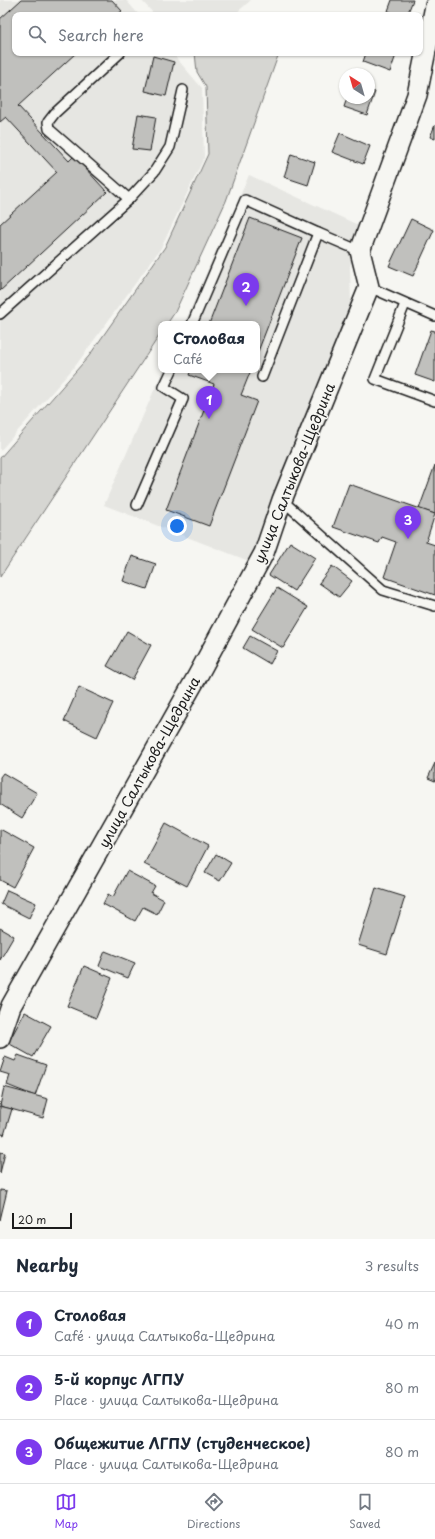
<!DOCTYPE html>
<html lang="en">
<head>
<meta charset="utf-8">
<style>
	body { margin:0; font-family:"Playpen Sans",sans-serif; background:#f2f2f3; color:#1f2937 }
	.compass { position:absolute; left:339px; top:68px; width:36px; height:36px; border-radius:50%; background:#fff; box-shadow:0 1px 3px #0004; rotate:323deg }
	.scale { position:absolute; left:12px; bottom:10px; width:60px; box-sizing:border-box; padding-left:4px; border:2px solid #1c1c1c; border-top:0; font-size:11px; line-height:14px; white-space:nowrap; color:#1c1c1c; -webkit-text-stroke:3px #f6f6f2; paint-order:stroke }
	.you { position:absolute; left:177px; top:526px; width:14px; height:14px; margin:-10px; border:3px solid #fff; border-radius:50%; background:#1a73e8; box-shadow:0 0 0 6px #1a73e833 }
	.badge { display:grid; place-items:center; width:26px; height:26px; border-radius:50%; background:#7c3aed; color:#fff; font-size:13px; font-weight:700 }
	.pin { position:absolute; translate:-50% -33px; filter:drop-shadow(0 1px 2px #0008) }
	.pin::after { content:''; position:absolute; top:21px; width:14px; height:12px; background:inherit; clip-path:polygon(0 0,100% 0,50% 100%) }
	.popup { position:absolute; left:158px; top:321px; width:102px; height:52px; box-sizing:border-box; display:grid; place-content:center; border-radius:8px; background:#fff; filter:drop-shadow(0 1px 3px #0005); font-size:13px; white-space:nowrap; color:#747a83 }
	.popup b { font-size:15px; color:#1f2937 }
	.popup::after { content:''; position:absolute; left:50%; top:100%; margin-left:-8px; border:8px solid transparent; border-top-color:#fff }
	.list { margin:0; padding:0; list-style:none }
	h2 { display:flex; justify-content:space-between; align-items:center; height:52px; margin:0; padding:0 16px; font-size:17px }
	h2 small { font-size:13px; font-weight:400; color:#747a83 }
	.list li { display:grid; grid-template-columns:26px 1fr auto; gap:12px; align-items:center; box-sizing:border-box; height:64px; padding:0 16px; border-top:1px solid #e0e1e3 }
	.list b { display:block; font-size:15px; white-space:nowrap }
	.list p { margin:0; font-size:13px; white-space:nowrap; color:#747a83 }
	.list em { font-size:13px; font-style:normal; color:#747a83 }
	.icon { flex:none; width:22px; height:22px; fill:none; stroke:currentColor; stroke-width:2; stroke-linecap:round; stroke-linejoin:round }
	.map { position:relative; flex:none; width:435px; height:1239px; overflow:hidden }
	.search { position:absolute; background:#fff; box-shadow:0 1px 3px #0004; left:12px; right:12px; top:12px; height:44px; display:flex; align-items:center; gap:10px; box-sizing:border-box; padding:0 14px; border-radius:8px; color:#747a83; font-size:15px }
	.sheet { height:244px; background:#fff }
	nav { display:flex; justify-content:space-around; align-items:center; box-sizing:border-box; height:56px; border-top:1px solid #e0e1e3; background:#fff; font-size:11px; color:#747a83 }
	nav a { display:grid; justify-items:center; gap:2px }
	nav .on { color:#7c3aed }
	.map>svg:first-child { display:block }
	.built { fill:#e6e6e2 }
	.green { fill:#d6d6d2; stroke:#797977 }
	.building { fill:#c0c0bd; stroke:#1c1c1c }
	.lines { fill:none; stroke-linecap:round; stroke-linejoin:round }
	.service-casing { stroke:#1c1c1c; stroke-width:12 }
	.minor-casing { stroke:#1c1c1c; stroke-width:22 }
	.service { stroke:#f6f6f2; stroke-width:9 }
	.minor { stroke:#f6f6f2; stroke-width:19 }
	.labels { text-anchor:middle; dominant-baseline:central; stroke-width:3; stroke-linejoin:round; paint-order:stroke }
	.street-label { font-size:14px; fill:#1c1c1c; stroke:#f6f6f2 }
</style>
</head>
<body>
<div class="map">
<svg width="435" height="1239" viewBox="0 0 435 1239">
	<rect width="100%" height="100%" fill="#f6f6f2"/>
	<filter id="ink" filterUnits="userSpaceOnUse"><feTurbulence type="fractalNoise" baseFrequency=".025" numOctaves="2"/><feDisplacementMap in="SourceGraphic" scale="8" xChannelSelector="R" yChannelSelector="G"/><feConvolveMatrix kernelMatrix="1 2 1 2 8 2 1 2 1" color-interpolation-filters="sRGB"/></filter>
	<g filter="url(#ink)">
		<!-- built -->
		<g class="built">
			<polygon points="0,0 126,0 139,15 15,15 15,53 172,53 202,88 204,158 161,248 76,365 0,451"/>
			<polygon points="141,0 251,0 234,15 155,15"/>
			<polygon points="249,175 358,225 350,267 351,306 249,561 104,505 163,370 257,370 257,324 184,324"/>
		</g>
		<!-- green -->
		<polygon class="green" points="195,53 279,53 226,201 175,312 167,324 161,324 161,333 0,577 0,458 89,356 165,247 208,154 206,87 197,72"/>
		<!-- building -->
		<g class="building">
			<polygon points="21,0 112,0 122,11 117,15 15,15 15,53 76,53 18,106 69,161 74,156 107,192 0,291 0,224 57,172 6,117 0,122 0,19"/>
			<polygon points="392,0 413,0 407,15 398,15 388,11"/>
			<polygon points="366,53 390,53 396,55 390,72 363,62"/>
			<polygon points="153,56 174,62 166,96 145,91"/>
			<polygon points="369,90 375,92 367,115 344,107 347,98 369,98"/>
			<polygon points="138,114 156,117 150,151 132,149"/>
			<polygon points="435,125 435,139 430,137"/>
			<polygon points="340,133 370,146 363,164 332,152"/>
			<polygon points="291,154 315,162 308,185 284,177"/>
			<polygon points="250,218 302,238 257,354 257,324 209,324"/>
			<polygon points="411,219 434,230 413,276 389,266"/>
			<polygon points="431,330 435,331 435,382 415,375"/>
			<polygon points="191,370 251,370 241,395 257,401 209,526 166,510 214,384 189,375"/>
			<polygon points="435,465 435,514 419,509"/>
			<polygon points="349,484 435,514 426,542 435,545 435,595 384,577 396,542 382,537 379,543 333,527"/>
			<polygon points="290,542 315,558 294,591 269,575"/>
			<polygon points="132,556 156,564 147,589 123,581"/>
			<polygon points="332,566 352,581 339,597 319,583"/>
			<polygon points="277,588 308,607 283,648 252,629"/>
			<polygon points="127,631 151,645 132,680 107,666"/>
			<polygon points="250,636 277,651 270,664 243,648"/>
			<polygon points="79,687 113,703 97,737 64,721"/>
			<polygon points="435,763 435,781 428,778"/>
			<polygon points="3,773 37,793 22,818 0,804 0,777"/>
			<polygon points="166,823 208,846 187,886 144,864"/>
			<polygon points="0,829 34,848 13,887 0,880"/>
			<polygon points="216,854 231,863 220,881 205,873"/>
			<polygon points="127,871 155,886 151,893 164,900 157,914 143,907 135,921 103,904 108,894 113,897"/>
			<polygon points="376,888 405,897 387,954 358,945"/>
			<polygon points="7,890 36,903 29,918 1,904"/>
			<polygon points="0,928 14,936 0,960"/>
			<polygon points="105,951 135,963 128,978 99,966"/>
			<polygon points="84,966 112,978 96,1018 67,1006"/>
			<polygon points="25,1012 51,1026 33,1057 8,1043"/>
			<polygon points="18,1055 46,1065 35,1096 7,1085 10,1075 0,1072 5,1057 15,1061"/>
			<polygon points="4,1087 48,1099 43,1118 0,1106"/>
			<polygon points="0,1106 12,1109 4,1135 0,1133"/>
			<polygon points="0,1152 5,1153 0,1173"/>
			<polygon points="0,1190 7,1191 0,1220"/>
		</g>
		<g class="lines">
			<!-- service casing -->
			<g class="service-casing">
				<g id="service">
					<polyline points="129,199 154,172 170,147 183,90"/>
					<polyline points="369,287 435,316"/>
					<polyline points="405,304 375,379 435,401"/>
					<polyline points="0,314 129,199 49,129 48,122 55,113 120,53"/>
					<polyline points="192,324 245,200 318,233"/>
					<polyline points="262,377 318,233 360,251"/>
					<polyline points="282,500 383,590 435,606"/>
					<polyline points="137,505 183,399 164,387 172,370"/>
				</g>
			</g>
			<!-- minor casing -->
			<g class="minor-casing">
				<polyline id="minor" points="0,1038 11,1006 198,675 264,553 282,500 369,287 360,251 417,95 435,6"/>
			</g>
			<!-- service -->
			<use href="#service" class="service"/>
			<!-- minor -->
			<use href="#minor" class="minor"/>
		</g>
	</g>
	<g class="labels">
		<!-- street labels -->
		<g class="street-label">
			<text transform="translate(294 473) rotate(-68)">улица Салтыкова-Щедрина</text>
			<text transform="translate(149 762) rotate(-61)">улица Салтыкова-Щедрина</text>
		</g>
	</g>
</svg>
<svg class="compass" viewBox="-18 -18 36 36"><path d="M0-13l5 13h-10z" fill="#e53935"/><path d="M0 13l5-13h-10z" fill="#747a83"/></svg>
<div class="scale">20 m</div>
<div class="you"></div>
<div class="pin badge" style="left:209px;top:419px">1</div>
<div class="popup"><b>Столовая</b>Café</div>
<div class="pin badge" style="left:246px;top:306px">2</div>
<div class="pin badge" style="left:408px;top:539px">3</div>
<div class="search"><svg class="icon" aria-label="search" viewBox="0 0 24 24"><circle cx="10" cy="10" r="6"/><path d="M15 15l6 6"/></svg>Search here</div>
</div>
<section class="sheet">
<h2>Nearby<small>3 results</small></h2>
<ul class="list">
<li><span class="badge">1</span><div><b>Столовая</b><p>Café · улица Салтыкова-Щедрина</p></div><em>40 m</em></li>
<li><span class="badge">2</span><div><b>5-й корпус ЛГПУ</b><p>Place · улица Салтыкова-Щедрина</p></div><em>80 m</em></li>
<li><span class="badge">3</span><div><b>Общежитие ЛГПУ (студенческое)</b><p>Place · улица Салтыкова-Щедрина</p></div><em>80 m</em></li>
</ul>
</section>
<nav>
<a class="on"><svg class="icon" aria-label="map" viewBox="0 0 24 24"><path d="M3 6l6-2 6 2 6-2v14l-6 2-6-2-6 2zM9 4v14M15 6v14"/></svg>Map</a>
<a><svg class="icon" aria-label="directions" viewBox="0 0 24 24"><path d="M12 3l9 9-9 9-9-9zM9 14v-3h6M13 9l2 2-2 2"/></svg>Directions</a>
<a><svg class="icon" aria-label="saved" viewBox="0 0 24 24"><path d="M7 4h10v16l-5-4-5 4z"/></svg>Saved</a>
</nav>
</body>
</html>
